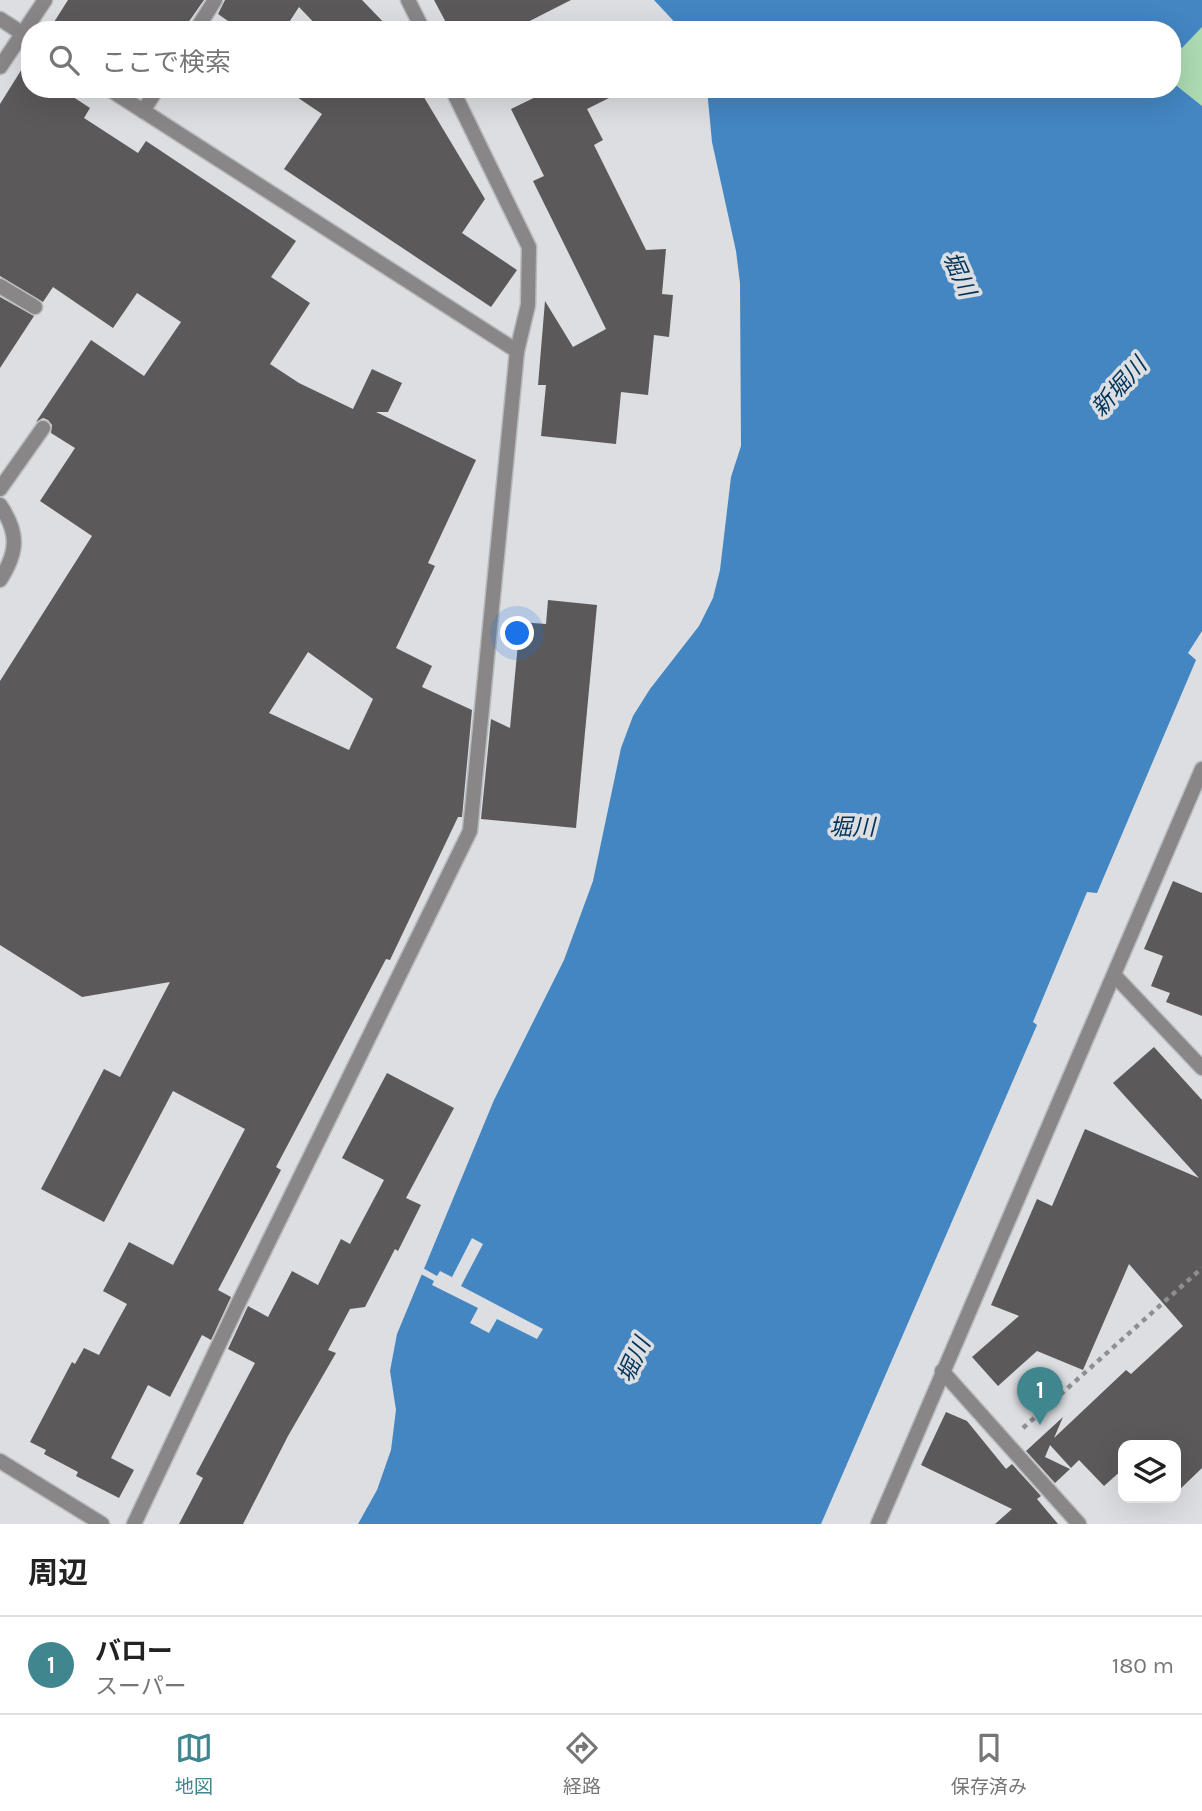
<!DOCTYPE html>
<html lang="ja">
<head>
<meta charset="utf-8">
<style>
	body { margin:0; font-family:Karla,"Noto Sans JP",sans-serif; background:#f6f6f6; color:#222 }
	.controls { position:absolute; right:21px; bottom:21px; display:grid; overflow:hidden; border-radius:14px; box-shadow:0 7px 28px #0002 }
	.controls button { width:63px; height:63px; display:grid; place-items:center; padding:0; border:0; border-bottom:2px solid #e0e0e0; background:#fff; color:#222; font:35px sans-serif }
	.you { position:absolute; left:518px; top:634px; width:24px; height:24px; margin:-18px; border:5px solid #fff; border-radius:50%; background:#1a73e8; box-shadow:0 0 0 10px #1a73e833 }
	.badge { display:grid; place-items:center; width:46px; height:46px; border-radius:50%; background:#3f868f; color:#fff; font-size:23px; font-weight:700 }
	.pin { position:absolute; translate:-50% -58px; filter:drop-shadow(0 2px 4px #0008) }
	.pin::after { content:''; position:absolute; top:37px; width:24px; height:21px; background:inherit; clip-path:polygon(0 0,100% 0,50% 100%) }
	.list { margin:0; padding:0; list-style:none }
	h2 { display:flex; justify-content:space-between; align-items:center; height:91px; margin:0; padding:0 28px; font-size:30px }
	h2 small { font-size:23px; font-weight:400; color:#767676 }
	.list li { display:grid; grid-template-columns:46px 1fr auto; gap:21px; align-items:center; box-sizing:border-box; height:98px; padding:0 28px; border-top:2px solid #e0e0e0 }
	.list b { display:block; font-size:26px; white-space:nowrap }
	.list p { margin:0; font-size:23px; white-space:nowrap; color:#767676 }
	.list em { font-size:23px; font-style:normal; color:#767676 }
	.icon { flex:none; width:38px; height:38px; fill:none; stroke:currentColor; stroke-width:2; stroke-linecap:round; stroke-linejoin:round }
	.map { position:relative; flex:none; width:1202px; height:1524px; overflow:hidden }
	.search { position:absolute; background:#fff; box-shadow:0 7px 28px #0002; left:21px; right:21px; top:21px; height:77px; display:flex; align-items:center; gap:18px; box-sizing:border-box; padding:0 24px; border-radius:28px; color:#767676; font-size:26px }
	.sheet { height:189px; background:#fff }
	nav { display:flex; justify-content:space-around; align-items:center; box-sizing:border-box; height:98px; border-top:2px solid #e0e0e0; background:#fff; font-size:19px; color:#767676 }
	nav a { display:grid; justify-items:center; gap:4px }
	nav .on { color:#3f868f }
	.map>svg:first-child { display:block }
	.green { fill:#acdab1 }
	.water { fill:#4386c2 }
	.pier { fill:#dcdee1 }
	.building { fill:#5c595a; fill-rule:evenodd }
	.lines { fill:none; stroke-linecap:round; stroke-linejoin:round }
	.lane-casing { stroke:#b7b9bc; stroke-width:17 }
	.street-casing { stroke:#b7b9bc; stroke-width:17 }
	.path { stroke:#8e8f91; stroke-width:4.5; stroke-dasharray:5 5; stroke-linecap:butt }
	.lane { stroke:#888686; stroke-width:14 }
	.street { stroke:#888686; stroke-width:14 }
	.labels { text-anchor:middle; dominant-baseline:central; stroke-width:7; stroke-linejoin:round; paint-order:stroke }
	.water-label { font-size:23px; font-style:italic; fill:#00335a; stroke:#dcdee1 }
</style>
</head>
<body>
<div class="map">
<svg width="1202" height="1524" viewBox="0 0 1202 1524">
	<rect width="100%" height="100%" fill="#dcdee1"/>
	<!-- green -->
	<polygon class="green" points="1202,27 1202,106 1172,82 1172,40 1182,48"/>
	<!-- water -->
	<g class="water">
		<polygon points="654,0 1202,0 1202,27 1182,48 1172,40 1172,30 682,30"/>
		<polygon points="1172,82 1202,106 1202,631 1188,653 1196,660 1097,893 1087,892 1033,1022 1037,1025 821,1524 358,1524 377,1490 391,1450 396,1410 390,1371 397,1334 494,1100 564,960 593,881 621,748 633,716 650,689 699,626 713,598 720,570 731,477 741,446 740,283 736,251 712,142 707,89 1172,89"/>
	</g>
	<!-- pier -->
	<polygon class="pier" points="472,1238 483,1244 461,1286 543,1329 537,1339 497,1319 489,1333 470,1323 478,1308 432,1285 434,1281 419,1273 421,1267 437,1276 440,1271 452,1277"/>
	<!-- building -->
	<g class="building">
		<polygon points="68,0 204,0 183,30 49,30"/>
		<polygon points="225,0 362,0 391,30 321,30 299,7 284,30 241,30 218,14"/>
		<polygon points="434,0 571,0 512,30 450,30"/>
		<path d="M30 56V89H61L90 108 84 118 138 153 146 141 296 241 271 277 310 303 270 364 299 383 353 409 372 369 402 383 388 412H376L476 460 428 563 435 566 396 648 432 666 422 687 472 710 462 817H458L390 960 386 959 276 1167 281 1170 218 1290 231 1297 211 1340 202 1335 170 1397 148 1385 111 1458 134 1470 119 1498 76 1476 78 1472 44 1454 46 1450 30 1442 72 1362 75 1364 84 1348 99 1355 127 1304 103 1291 129 1242 173 1265 245 1129 173 1091 104 1222 41 1189 104 1069 120 1077 170 982 82 997 0 945V681L92 536 40 501 75 448 51 433 52 425 48 420 43 418 36 422 91 340 144 376 181 322 137 293 113 328 53 287 43 302 0 276V104ZM308 652 373 699 349 750 269 713Z"/>
		<polygon points="285,89 419,89 485,199 462,233 517,270 491,307 284,169 322,114"/>
		<polygon points="552,89 627,89 587,109 603,140 594,145 646,250 666,249 662,294 673,295 669,337 654,335 648,395 621,392 616,444 541,436 546,385 538,385 545,301 573,347 606,329 533,181 544,176 511,109"/>
		<polygon points="0,297 34,316 0,368"/>
		<polygon points="548,600 597,605 576,828 481,819 491,719 510,728 520,622 546,624"/>
		<polygon points="1173,881 1202,893 1202,1016 1166,1002 1170,993 1151,986 1163,956 1144,949"/>
		<polygon points="1154,1047 1202,1100 1202,1468 1176,1493 1176,1445 1123,1445 1123,1469 1104,1486 1079,1460 1071,1468 1050,1445 1045,1457 1070,1469 1055,1483 1026,1451 1063,1417 1054,1438 1126,1370 1131,1374 1183,1326 1129,1264 1083,1370 1037,1351 998,1386 972,1357 1019,1316 991,1305 1037,1199 1052,1206 1085,1129 1199,1178 1113,1083"/>
		<polygon points="387,1073 454,1108 406,1198 421,1205 398,1251 395,1249 365,1307 350,1309 328,1350 336,1353 288,1436 243,1524 179,1524 203,1478 196,1474 255,1363 228,1349 248,1306 268,1317 292,1271 318,1285 341,1239 350,1244 384,1180 342,1158"/>
		<polygon points="946,1412 967,1421 1006,1469 1012,1464 1041,1496 1037,1499 1058,1524 995,1524 1012,1509 921,1465"/>
	</g>
	<g class="lines">
		<!-- lane casing -->
		<g class="lane-casing">
			<g id="lane">
				<polyline points="196,30 215,0"/>
				<polyline points="143,111 157,89"/>
				<polyline points="0,286 35,307"/>
				<polyline points="0,489 43,428"/>
				<path d="M0 505C19 533 18 552 0 580"/>
			</g>
		</g>
		<!-- street casing -->
		<g class="street-casing">
			<g id="street">
				<polyline points="408,0 423,30"/>
				<polyline points="0,19 28,37"/>
				<polyline points="0,67 45,0"/>
				<polyline points="109,89 517,351"/>
				<polyline points="1115,976 1202,1068"/>
				<polyline points="942,1371 1079,1524"/>
				<polyline points="0,1461 102,1524"/>
				<polyline points="134,1524 239,1302 470,831 517,351 528,305 529,247 452,89"/>
				<polyline points="878,1524 1202,769"/>
			</g>
		</g>
		<!-- path -->
		<polyline class="path" points="1023,1428 1202,1268"/>
		<!-- lane -->
		<use href="#lane" class="lane"/>
		<!-- street -->
		<use href="#street" class="street"/>
	</g>
	<g class="labels">
		<!-- water labels -->
		<g class="water-label">
			<text transform="translate(959 274) rotate(66)">堀川</text>
			<text transform="translate(1119 387) rotate(-48)">新堀川</text>
			<text x="852" y="827">堀川</text>
			<text transform="translate(634 1360) rotate(-65)">堀川</text>
		</g>
	</g>
</svg>
<div class="controls">
<button><svg class="icon" aria-label="layers" viewBox="0 0 24 24"><path d="M12 4l9 5-9 5-9-5zM3 14l9 5 9-5"/></svg></button>
</div>
<div class="you"></div>
<div class="pin badge" style="left:1040px;top:1425px">1</div>
<div class="search"><svg class="icon" aria-label="search" viewBox="0 0 24 24"><circle cx="10" cy="10" r="6"/><path d="M15 15l6 6"/></svg>ここで検索</div>
</div>
<section class="sheet">
<h2>周辺<small></small></h2>
<ul class="list">
<li><span class="badge">1</span><div><b>バロー</b><p>スーパー</p></div><em>180 m</em></li>
</ul>
</section>
<nav>
<a class="on"><svg class="icon" aria-label="map" viewBox="0 0 24 24"><path d="M3 6l6-2 6 2 6-2v14l-6 2-6-2-6 2zM9 4v14M15 6v14"/></svg>地図</a>
<a><svg class="icon" aria-label="directions" viewBox="0 0 24 24"><path d="M12 3l9 9-9 9-9-9zM9 14v-3h6M13 9l2 2-2 2"/></svg>経路</a>
<a><svg class="icon" aria-label="saved" viewBox="0 0 24 24"><path d="M7 4h10v16l-5-4-5 4z"/></svg>保存済み</a>
</nav>
</body>
</html>
